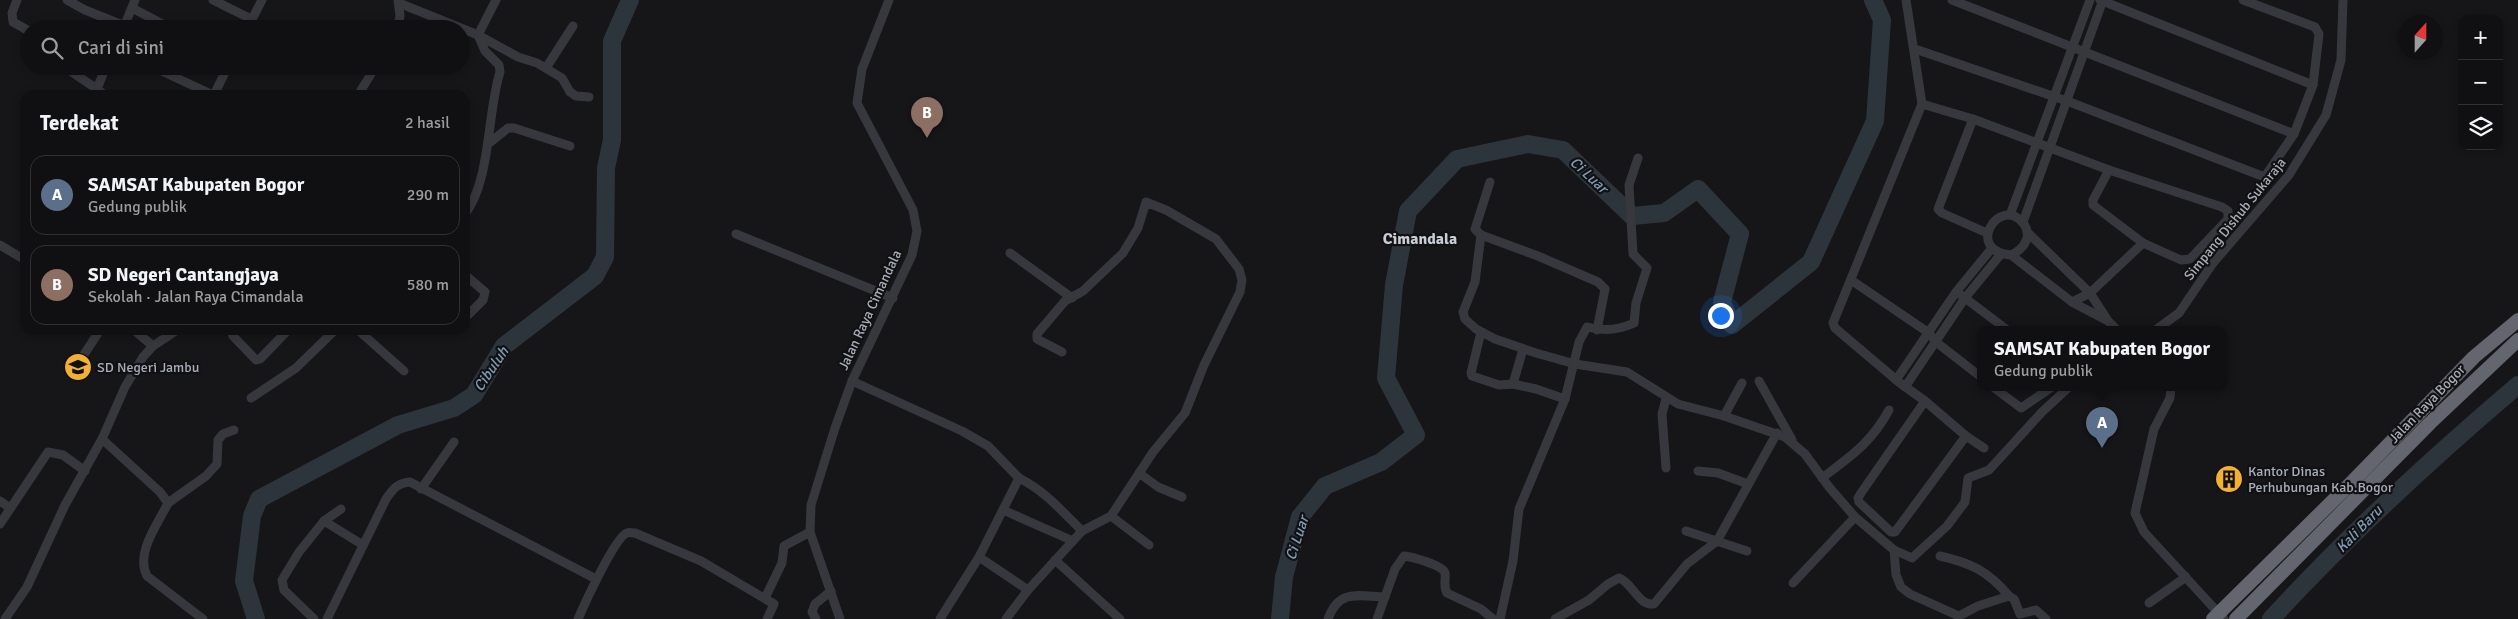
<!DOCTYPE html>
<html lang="id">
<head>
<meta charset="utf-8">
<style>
	body { margin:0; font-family:Signika,sans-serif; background:#19191b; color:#f1f3f6 }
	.controls { position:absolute; right:15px; top:15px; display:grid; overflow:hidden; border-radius:10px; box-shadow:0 2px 8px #0003 }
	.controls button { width:45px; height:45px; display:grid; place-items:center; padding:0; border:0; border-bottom:1px solid #303032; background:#101012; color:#f1f3f6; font:25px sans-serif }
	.compass { position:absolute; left:2398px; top:15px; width:45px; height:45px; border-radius:50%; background:#101012; box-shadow:0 2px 8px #0003; rotate:21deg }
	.you { position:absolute; left:1720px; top:315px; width:18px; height:18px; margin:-12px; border:4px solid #fff; border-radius:50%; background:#1a73e8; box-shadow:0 0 0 8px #1a73e833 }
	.badge { display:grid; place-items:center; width:32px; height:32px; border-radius:50%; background:#0f766e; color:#fff; font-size:16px; font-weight:700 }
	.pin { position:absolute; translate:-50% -41px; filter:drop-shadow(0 1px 2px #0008) }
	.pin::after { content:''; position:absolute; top:26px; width:18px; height:15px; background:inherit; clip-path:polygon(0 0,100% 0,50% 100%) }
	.popup { position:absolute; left:1977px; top:326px; width:250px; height:65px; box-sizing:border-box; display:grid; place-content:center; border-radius:10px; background:#101012; filter:drop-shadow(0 1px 4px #0005); font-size:16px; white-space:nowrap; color:#9c9d9f }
	.popup b { font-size:19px; color:#f1f3f6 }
	.popup::after { content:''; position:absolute; left:50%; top:100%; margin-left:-10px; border:10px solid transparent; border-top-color:#101012 }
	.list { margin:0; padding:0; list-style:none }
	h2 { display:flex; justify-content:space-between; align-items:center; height:65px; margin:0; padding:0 20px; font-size:21px }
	h2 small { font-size:16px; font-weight:400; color:#9c9d9f }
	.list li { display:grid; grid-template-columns:32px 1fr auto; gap:15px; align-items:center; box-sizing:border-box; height:80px; margin:0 10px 10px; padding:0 10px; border:1px solid #303032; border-radius:15px }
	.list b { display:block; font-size:19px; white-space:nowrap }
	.list p { margin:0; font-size:16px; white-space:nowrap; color:#9c9d9f }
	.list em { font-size:16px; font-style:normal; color:#9c9d9f }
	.icon { flex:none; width:28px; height:28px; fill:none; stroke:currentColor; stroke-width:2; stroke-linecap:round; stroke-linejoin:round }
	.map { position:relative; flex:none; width:2518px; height:619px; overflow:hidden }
	.search { position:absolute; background:#101012; box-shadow:0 2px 8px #0003; left:20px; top:20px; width:450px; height:55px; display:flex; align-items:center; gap:12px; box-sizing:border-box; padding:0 18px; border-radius:28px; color:#9c9d9f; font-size:19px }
	.panel { position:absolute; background:#101012; box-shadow:0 2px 8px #0003; left:20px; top:90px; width:450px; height:245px; border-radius:15px }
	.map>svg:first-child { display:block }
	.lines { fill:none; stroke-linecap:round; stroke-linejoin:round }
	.river { stroke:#2c353c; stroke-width:18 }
	.minor { stroke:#37383d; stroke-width:9 }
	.highway { stroke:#63666e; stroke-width:14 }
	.labels { text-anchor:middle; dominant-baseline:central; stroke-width:4.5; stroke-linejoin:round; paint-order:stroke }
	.street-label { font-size:14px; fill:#a8adb8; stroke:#111113 }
	.poi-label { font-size:14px; fill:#a8adb8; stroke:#111113; text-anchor:start }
	.water-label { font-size:15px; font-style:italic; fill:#7f9bb3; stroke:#111113 }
	.quarter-label { font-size:16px; font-weight:bold; fill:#c9ccd4; stroke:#111113 }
</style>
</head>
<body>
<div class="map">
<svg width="2518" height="619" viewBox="0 0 2518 619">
	<rect width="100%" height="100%" fill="#161618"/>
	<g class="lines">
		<!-- river -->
		<g class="river">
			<polyline points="256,619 244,581 252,516 259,499 398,425 454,408 474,395 504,346 595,276 605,257 606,168 612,140 612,41 630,0"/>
			<polyline points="1280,619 1284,577 1300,517 1325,486 1381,462 1416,435 1386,378 1394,285 1408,211 1457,159 1528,144 1563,150 1632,216 1664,213 1698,189 1740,234 1722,302 1732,325 1811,262 1875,121 1882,20 1873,0"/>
			<path d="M2271 619C2349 534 2431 459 2518 385"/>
		</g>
		<!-- minor -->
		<g class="minor">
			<polyline points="17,0 12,13 13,22 29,31"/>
			<polyline points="67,0 85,10 125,26"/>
			<polyline points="213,0 251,19"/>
			<polyline points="1906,0 1922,104 1833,323 1835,328 1900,383 1925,401 1861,493 1858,498 1859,502 1891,532 1895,532 1966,436"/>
			<polyline points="1952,0 2294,134"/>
			<polyline points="2100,0 2313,85"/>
			<polyline points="399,3 478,35 518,57 537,63 562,78 570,92 576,96 589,97"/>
			<polyline points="132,8 172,29"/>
			<polyline points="123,29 135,0"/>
			<polyline points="247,29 262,0"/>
			<polyline points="397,29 400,16 398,0"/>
			<polyline points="1915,49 2067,101 2262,176 2266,175 2294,134 2313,85 2319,34 2315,27 2243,0"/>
			<polyline points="63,66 97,89"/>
			<polyline points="151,66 213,95"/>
			<polyline points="546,68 573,26"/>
			<polyline points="105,95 97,89 106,66"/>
			<polyline points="214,95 228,66"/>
			<polyline points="358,95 376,66"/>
			<polyline points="1922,104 1973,119 1938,209 1942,213 1987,233"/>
			<polyline points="1973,119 2109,170 2222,207 2228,211 2228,219 2190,259 2181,260 2143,243 2090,293 2072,302"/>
			<polyline points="488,144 508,128 514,128 570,146"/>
			<polyline points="2109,170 2093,200 2093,205 2143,243"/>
			<polyline points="1490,182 1475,229 1481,235 1475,282 1463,312 1465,319 1476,329 1495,339 1536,353 1575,364 1627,372 1678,404 1724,416 1785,437 1805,454 1829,487 1855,517 1894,550 1896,575 1901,587 1910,594 1959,616 1978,606 2009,596 2014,599 2020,614 2036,610 2046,619"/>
			<path d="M465 214C491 180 487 113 500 72L499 65 485 51 478 35 496 0"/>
			<polyline points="2010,215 2090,0"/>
			<polyline points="2023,222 2103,0"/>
			<polyline points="2027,232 2090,293 2108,321 2116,329"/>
			<polyline points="736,234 893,298"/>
			<polyline points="1481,235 1538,256 1598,282 1605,289 1597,330"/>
			<polyline points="0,245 25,260"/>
			<polyline points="1010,253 1072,298"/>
			<path d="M2011 255C2024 249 2034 235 2022 222 1999 196 1964 251 2011 255L2072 302 2108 321"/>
			<polyline points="465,275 485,292 483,300 468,315"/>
			<polyline points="1851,280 1929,333 1936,342 1981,377"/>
			<polyline points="1961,295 2006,329"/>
			<polyline points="2157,329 2179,313 2213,263 2289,175 2326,115 2341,60 2343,0"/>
			<polyline points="134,330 153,346"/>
			<polyline points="231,330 233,336 256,360 260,359 288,330"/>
			<polyline points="358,330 404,371"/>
			<polyline points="1481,332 1471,373 1472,376 1499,385 1513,384 1523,349"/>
			<polyline points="83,356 100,330"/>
			<polyline points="1896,380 1956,292 1992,248"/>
			<polyline points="852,381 962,431 988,446 1019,478 979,557 940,619"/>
			<polyline points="1759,381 1792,440"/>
			<polyline points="1513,384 1536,389 1565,399"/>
			<polyline points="1905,387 1965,298 2001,254"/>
			<polyline points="1993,387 2021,408 2052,387"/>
			<polyline points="2171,387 2170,398 2154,429 2135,513 2144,532 2224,619"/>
			<polyline points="251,398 296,368 335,330"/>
			<polyline points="1925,401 1966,436 1984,448"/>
			<polyline points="1724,416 1742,383"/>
			<path d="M102 439 160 492 168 503C158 524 135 553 147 576L203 619"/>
			<polyline points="1666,468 1662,414 1666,399"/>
			<polyline points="1698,471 1718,473 1748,484"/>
			<polyline points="1139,473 1158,487 1182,497"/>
			<path d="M1019 478C1045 491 1062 511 1082 531"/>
			<path d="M1822 478C1851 456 1871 443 1889 410"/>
			<polyline points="421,489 454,442"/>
			<polyline points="0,501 10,508"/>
			<polyline points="168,503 206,476 217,464 218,440 223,434 234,430"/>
			<polyline points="341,509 324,521 363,545"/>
			<polyline points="1003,510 1073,541"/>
			<polyline points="1111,516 1149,545"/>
			<polyline points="0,524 48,452 63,455 85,471"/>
			<polyline points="1686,531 1747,551"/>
			<polyline points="1894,550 1912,558 1947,526 1965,502 1968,478 1989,470 2042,412 2069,387"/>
			<path d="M1940 556C1971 563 1988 571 2009 596"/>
			<polyline points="979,557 1028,590"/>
			<polyline points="1055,560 1120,619"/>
			<polyline points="1793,583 1855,517"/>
			<polyline points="765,598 782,563 784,546 810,532"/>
			<polyline points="2149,603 2186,577"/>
			<polyline points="5,619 27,587 65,505 102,439 125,387 143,357 153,346 177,330"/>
			<polyline points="314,619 284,590 282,580 299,552 324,521"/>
			<path d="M327 619 386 499C393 489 397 483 410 482L596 579"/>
			<path d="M578 619C584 605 615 537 627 533 629 532 632 533 635 533L701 561 774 604 767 619"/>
			<polyline points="816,619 812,612 815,604 831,591"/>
			<polyline points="840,619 810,532 811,505 835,428 852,381 912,255 917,231 913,210 857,103 862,69 889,0"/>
			<polyline points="1006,619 1028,590 1082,531 1111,516 1153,452 1185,413 1204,365 1240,292 1242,280 1239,269 1216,239 1166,210 1146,202 1138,228 1123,253 1083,291 1065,301 1037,334 1037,339 1062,352"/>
			<path d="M1328 619C1339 589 1357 596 1385 597"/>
			<path d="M1377 619 1395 569 1404 556C1412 557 1443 565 1445 573 1446 580 1443 586 1447 593L1481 609 1493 619"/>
			<path d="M1500 619 1513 561 1519 509 1565 399 1579 342 1587 327C1602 331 1619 330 1634 323L1636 303 1647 268 1633 254 1629 185 1638 158"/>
			<path d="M1555 619 1589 600 1608 584 1619 578C1633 583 1638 606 1654 604L1687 564 1717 541 1777 433"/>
		</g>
		<!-- highway -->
		<g class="highway">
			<polyline points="2213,619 2352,482 2474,357 2518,320"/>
			<polyline points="2236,619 2430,423 2518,340"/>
		</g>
	</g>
	<!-- icons -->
	<defs>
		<g id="school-disc" transform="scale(1.4375)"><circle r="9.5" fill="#f2b134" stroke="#111113"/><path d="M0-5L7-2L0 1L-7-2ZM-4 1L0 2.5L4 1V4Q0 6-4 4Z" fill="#111"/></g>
		<g id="building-disc" transform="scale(1.4375)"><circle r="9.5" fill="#f2b134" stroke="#111113"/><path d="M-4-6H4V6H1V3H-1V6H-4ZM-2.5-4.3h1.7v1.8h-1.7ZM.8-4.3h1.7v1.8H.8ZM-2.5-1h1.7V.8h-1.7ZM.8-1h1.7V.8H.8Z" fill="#111"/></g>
	</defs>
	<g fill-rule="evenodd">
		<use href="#school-disc" x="78" y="367"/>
		<use href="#building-disc" x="2229" y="479"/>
	</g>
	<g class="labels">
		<!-- street labels -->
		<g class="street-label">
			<text transform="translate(2235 219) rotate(-51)">Simpang Dishub Sukaraja</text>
			<text transform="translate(870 310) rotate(-65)">Jalan Raya Cimandala</text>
			<text transform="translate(2427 404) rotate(-46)">Jalan Raya Bogor</text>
		</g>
		<!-- poi labels -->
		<g class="poi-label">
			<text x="97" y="367">SD Negeri Jambu</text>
			<text x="2248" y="471">Kantor Dinas<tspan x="2248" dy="16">Perhubungan Kab.Bogor</tspan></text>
		</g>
		<!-- water labels -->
		<g class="water-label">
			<text transform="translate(1589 175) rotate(43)">Ci Luar</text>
			<text transform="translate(491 369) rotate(-56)">Cibuluh</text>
			<text transform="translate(2359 529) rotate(-46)">Kali Baru</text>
			<text transform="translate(1297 538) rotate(-72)">Ci Luar</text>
		</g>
		<!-- quarter labels -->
		<g class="quarter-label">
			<text x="1420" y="239">Cimandala</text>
		</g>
	</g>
</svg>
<div class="controls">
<button>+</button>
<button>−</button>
<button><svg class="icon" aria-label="layers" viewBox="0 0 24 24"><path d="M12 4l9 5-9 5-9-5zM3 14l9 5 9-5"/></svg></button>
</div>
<svg class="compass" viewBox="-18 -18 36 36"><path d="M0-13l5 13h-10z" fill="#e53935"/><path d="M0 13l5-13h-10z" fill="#9c9d9f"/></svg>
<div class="you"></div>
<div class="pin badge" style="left:2102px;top:448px;background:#5c6f8a">A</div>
<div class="popup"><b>SAMSAT Kabupaten Bogor</b>Gedung publik</div>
<div class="pin badge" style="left:927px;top:138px;background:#8d6e63">B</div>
<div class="search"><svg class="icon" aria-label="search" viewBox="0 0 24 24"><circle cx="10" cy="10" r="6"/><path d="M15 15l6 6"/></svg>Cari di sini</div>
<section class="panel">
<h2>Terdekat<small>2 hasil</small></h2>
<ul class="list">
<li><span class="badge" style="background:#5c6f8a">A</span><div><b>SAMSAT Kabupaten Bogor</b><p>Gedung publik</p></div><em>290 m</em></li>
<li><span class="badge" style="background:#8d6e63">B</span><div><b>SD Negeri Cantangjaya</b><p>Sekolah · Jalan Raya Cimandala</p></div><em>580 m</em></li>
</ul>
</section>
</div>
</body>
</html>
